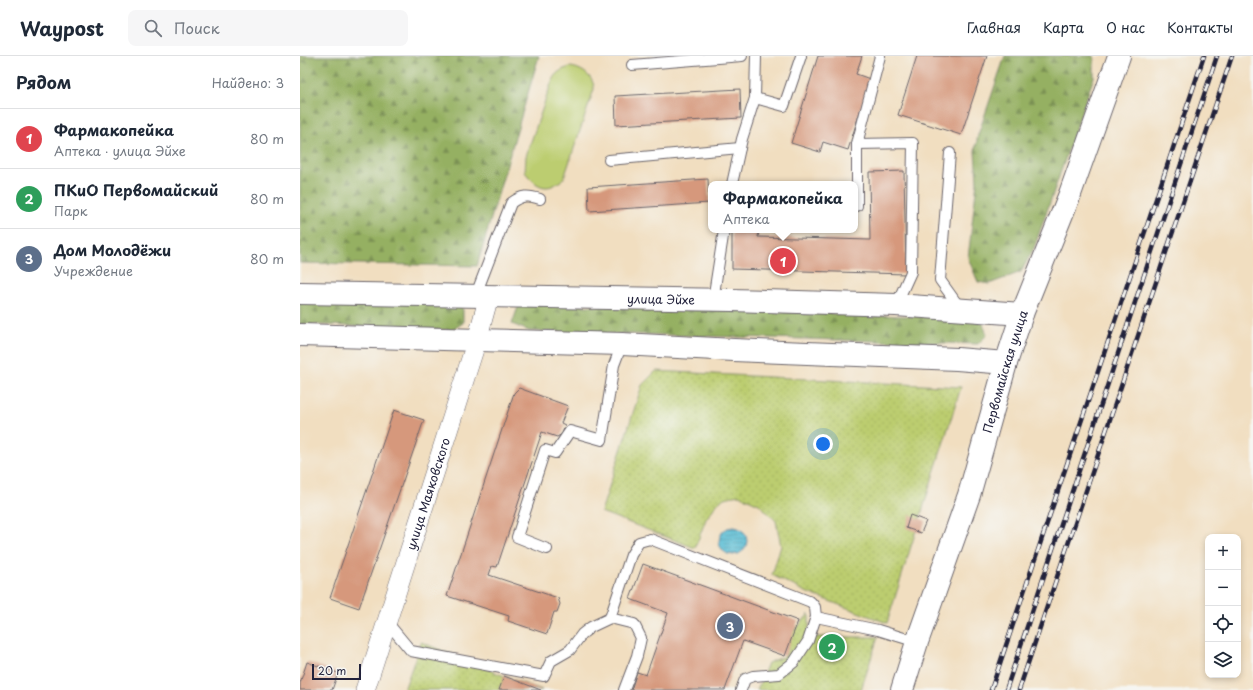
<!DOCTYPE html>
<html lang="ru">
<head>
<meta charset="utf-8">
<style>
	body { margin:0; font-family:"Playpen Sans",sans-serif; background:#f6f6f7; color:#1f2937 }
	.controls { position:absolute; right:12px; bottom:12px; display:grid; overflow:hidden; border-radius:8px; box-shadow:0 2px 6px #0003 }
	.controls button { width:36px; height:36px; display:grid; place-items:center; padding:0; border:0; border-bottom:1px solid #e0e1e3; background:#fff; color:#1f2937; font:20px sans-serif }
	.scale { position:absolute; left:12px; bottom:10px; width:49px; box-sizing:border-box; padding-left:4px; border:2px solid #22223b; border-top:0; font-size:11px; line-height:14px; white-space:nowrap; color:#22223b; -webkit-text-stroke:3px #f6f6f2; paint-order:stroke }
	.you { position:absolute; left:523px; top:388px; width:14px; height:14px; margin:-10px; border:3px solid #fff; border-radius:50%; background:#1a73e8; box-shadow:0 0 0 6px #1a73e833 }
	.badge { display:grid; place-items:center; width:26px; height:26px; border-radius:50%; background:#b45309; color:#fff; font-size:13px; font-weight:700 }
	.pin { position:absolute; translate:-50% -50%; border:2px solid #fff; box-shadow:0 1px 4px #0006 }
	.popup { position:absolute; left:408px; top:125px; width:150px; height:52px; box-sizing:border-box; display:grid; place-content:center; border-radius:8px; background:#fff; filter:drop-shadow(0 1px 3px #0005); font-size:13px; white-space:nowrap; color:#747a83 }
	.popup b { font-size:15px; color:#1f2937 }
	.popup::after { content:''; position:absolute; left:50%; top:100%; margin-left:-8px; border:8px solid transparent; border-top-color:#fff }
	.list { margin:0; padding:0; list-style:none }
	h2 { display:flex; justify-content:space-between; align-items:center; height:52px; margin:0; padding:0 16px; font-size:17px }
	h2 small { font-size:13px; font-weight:400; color:#747a83 }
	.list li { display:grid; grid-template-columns:26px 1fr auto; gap:12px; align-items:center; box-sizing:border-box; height:60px; padding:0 16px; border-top:1px solid #e0e1e3 }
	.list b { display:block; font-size:15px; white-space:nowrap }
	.list p { margin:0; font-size:13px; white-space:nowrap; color:#747a83 }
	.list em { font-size:13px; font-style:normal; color:#747a83 }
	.icon { flex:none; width:22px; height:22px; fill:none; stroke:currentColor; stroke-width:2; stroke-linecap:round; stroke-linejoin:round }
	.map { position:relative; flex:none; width:953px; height:634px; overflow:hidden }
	header { display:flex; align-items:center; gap:24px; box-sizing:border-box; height:56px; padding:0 20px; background:#fff; border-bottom:1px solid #e0e1e3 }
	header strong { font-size:19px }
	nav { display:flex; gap:22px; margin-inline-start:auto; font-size:14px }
	.search { width:280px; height:36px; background:#f6f6f7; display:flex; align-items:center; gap:10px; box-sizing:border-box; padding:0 14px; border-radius:8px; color:#747a83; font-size:15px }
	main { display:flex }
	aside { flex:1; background:#fff }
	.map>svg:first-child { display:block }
	.green { fill:url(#green-dots); stroke:#6f7855 }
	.forest { fill:url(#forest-firs); stroke:#5c694e }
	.pitch { fill:#bccd6f; stroke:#6f7855 }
	.water { fill:url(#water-rules); stroke:#3c6e87 }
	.building { fill:#d6987c }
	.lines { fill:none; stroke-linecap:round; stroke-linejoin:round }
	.lane-casing { stroke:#6a646a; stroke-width:12 }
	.street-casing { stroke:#6a646a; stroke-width:20 }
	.secondary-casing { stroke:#6a646a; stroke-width:24 }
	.lane { stroke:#fff; stroke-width:10 }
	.street { stroke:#fff; stroke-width:19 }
	.secondary { stroke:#fff; stroke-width:22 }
	.rail-casing { stroke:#22223b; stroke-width:4.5 }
	.rail { stroke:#f6f6f2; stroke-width:3; stroke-dasharray:9; stroke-linecap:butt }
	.labels { text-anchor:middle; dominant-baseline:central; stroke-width:3.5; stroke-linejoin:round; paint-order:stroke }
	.street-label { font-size:12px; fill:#22223b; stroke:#f6f6f2 }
</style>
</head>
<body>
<header>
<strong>Waypost</strong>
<div class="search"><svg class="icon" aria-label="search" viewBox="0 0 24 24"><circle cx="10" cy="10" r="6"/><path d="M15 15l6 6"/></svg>Поиск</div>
<nav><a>Главная</a><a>Карта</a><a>О нас</a><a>Контакты</a></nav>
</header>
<main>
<aside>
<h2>Рядом<small>Найдено: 3</small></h2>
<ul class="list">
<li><span class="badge" style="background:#e0444e">1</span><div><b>Фармакопейка</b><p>Аптека · улица Эйхе</p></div><em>80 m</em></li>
<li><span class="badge" style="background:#2e9e5b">2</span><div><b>ПКиО Первомайский</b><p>Парк</p></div><em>80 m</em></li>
<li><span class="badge" style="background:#5c6f8a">3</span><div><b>Дом Молодёжи</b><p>Учреждение</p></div><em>80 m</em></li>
</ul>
</aside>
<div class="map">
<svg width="953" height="634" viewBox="0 0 953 634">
	<defs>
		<pattern id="green-dots" width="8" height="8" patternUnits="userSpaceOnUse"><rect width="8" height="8" fill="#bccd6f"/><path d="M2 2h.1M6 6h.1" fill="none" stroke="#a1b061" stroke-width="1.8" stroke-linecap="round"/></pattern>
		<pattern id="forest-firs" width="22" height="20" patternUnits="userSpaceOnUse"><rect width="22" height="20" fill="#95b062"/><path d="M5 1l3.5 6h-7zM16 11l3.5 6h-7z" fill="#798f52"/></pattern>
		<pattern id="water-rules" width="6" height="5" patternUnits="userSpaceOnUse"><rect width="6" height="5" fill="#55bbd3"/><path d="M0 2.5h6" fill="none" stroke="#4698ac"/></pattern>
	</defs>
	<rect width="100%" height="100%" fill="#f6f6f2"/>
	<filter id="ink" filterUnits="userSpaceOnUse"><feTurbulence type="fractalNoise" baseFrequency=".025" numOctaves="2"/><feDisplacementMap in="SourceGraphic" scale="8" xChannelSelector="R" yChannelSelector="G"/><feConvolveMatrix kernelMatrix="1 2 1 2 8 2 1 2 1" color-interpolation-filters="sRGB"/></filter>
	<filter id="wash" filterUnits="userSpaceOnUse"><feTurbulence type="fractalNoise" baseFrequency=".012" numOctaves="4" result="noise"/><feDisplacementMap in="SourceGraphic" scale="16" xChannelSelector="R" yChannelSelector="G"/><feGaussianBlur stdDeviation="0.9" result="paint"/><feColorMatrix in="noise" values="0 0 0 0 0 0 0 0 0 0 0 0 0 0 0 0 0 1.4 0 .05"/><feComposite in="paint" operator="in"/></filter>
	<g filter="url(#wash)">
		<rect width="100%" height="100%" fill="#f1dec0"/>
		<!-- green -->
		<g class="green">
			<polygon points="356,315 661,331 587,567 508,537 472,519 481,490 476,465 459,448 439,439 424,442 416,449 406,463 395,492 301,456 342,329"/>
			<polygon points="509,558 509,581 578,581 561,634 457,634 468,607 485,600 493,576"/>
			<polygon points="121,586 204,620 242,634 104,634"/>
		</g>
		<!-- forest -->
		<g class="forest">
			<polygon points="0,0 239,0 177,210 0,207"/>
			<polygon points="705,0 794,0 794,21 734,192 721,216 689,228 678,226 668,202 677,126 675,95 678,79"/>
			<polygon points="0,241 159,245 163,254 163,267 152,274 0,268"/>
			<polygon points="227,248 666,262 683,267 687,279 678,288 229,275 212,268 218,251"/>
		</g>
		<!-- pitch -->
		<path class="pitch" d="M270 11C282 12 294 21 294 33L264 122C248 137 237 132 225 116L226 100 253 22C258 15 263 13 270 11Z"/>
		<!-- water -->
		<circle class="water" cx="433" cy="485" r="14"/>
		<g id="blocks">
			<!-- building -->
			<g class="building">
				<polygon points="518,0 562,0 556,18 570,23 548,94 523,86 520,96 491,87"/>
				<polygon points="617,0 687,0 661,79 598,59"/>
				<polygon points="440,33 441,62 316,69 315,40"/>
				<polygon points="604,115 606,218 432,213 432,174 459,174 458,181 570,184 569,116"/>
				<polygon points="408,123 409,147 289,155 288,131"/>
				<polygon points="219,332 268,350 261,367 265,369 262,378 257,381 242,376 197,511 192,510 189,519 258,542 260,548 257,556 254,556 247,578 208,565 209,560 147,540 214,337"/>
				<polygon points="94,354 124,364 59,552 30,542"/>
				<polygon points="610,459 626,465 621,477 606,472"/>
				<polygon points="343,508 498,565 485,600 443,585 425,634 331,634 337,616 346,619 368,557 330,543"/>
				<polygon points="7,606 38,617 32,634 0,634 0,627"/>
				<polygon points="204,620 241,634 199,634"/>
			</g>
		</g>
	</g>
	<g filter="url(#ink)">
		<use href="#blocks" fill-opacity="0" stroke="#6a646a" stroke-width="1"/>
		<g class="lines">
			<!-- lane casing -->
			<g class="lane-casing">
				<g id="lane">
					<polyline points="332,9 442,0"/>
					<polyline points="455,42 456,0"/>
					<polyline points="557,88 613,87 611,216 596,249"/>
					<polyline points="650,97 640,224 660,252"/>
					<polyline points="309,104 440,92"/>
					<polyline points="432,128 442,83 455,42 484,50 501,0"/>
					<polyline points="555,150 557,150 557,88 580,0"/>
					<path d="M175 241 211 147C222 139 228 139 240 143"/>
					<polyline points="413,244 424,174"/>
					<polyline points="247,493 217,481 245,394 255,397 270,375 302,384 314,309 322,288"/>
					<polyline points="310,562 334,568 341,582 337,600 324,634"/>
					<polyline points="87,566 111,595 244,620 251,605 270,594 282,578 291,571 310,562 331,499 339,486 350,483 511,546 515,551 516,561 578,574 617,586"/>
					<polyline points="441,634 445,623 453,620 479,618 494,606 508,585 516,561"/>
				</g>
			</g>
			<!-- street casing -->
			<g class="street-casing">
				<g id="street">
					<path id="s1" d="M65 634 177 284 189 240"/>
				</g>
			</g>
			<!-- secondary casing -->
			<g class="secondary-casing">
				<g id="secondary">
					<path id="s2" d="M0 237 432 244 596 249 722 258"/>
					<polyline points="0,279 322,288 434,294 657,303 706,307"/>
					<path id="s3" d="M602 634 617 586 669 439 706 307 722 258 770 138 819 0"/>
				</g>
			</g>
			<!-- lane -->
			<use href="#lane" class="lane"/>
			<!-- street -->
			<use href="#street" class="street"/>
			<!-- secondary -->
			<use href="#secondary" class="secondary"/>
			<!-- rail casing -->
			<g class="rail-casing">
				<g id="rail">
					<polyline points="691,634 904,0"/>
					<polyline points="706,634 917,0"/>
					<polyline points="719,634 932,0"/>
				</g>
			</g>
			<!-- rail -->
			<use href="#rail" class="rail"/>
		</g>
	</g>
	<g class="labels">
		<!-- street labels -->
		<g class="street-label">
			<text stroke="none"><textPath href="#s2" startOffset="361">улица Эйхе</textPath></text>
			<text stroke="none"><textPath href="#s3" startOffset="335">Первомайская улица</textPath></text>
			<text stroke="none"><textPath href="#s1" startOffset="206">улица Маяковского</textPath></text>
		</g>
	</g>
</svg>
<div class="controls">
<button>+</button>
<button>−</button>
<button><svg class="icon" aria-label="locate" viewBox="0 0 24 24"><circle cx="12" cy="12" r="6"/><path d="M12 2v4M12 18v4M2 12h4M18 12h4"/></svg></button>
<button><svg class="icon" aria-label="layers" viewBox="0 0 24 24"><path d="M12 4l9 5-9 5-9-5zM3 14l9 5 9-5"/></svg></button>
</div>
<div class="scale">20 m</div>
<div class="you"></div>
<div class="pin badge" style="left:483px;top:205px;background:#e0444e">1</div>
<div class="popup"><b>Фармакопейка</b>Аптека</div>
<div class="pin badge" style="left:532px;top:591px;background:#2e9e5b">2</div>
<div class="pin badge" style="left:430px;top:570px;background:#5c6f8a">3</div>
</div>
</main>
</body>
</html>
